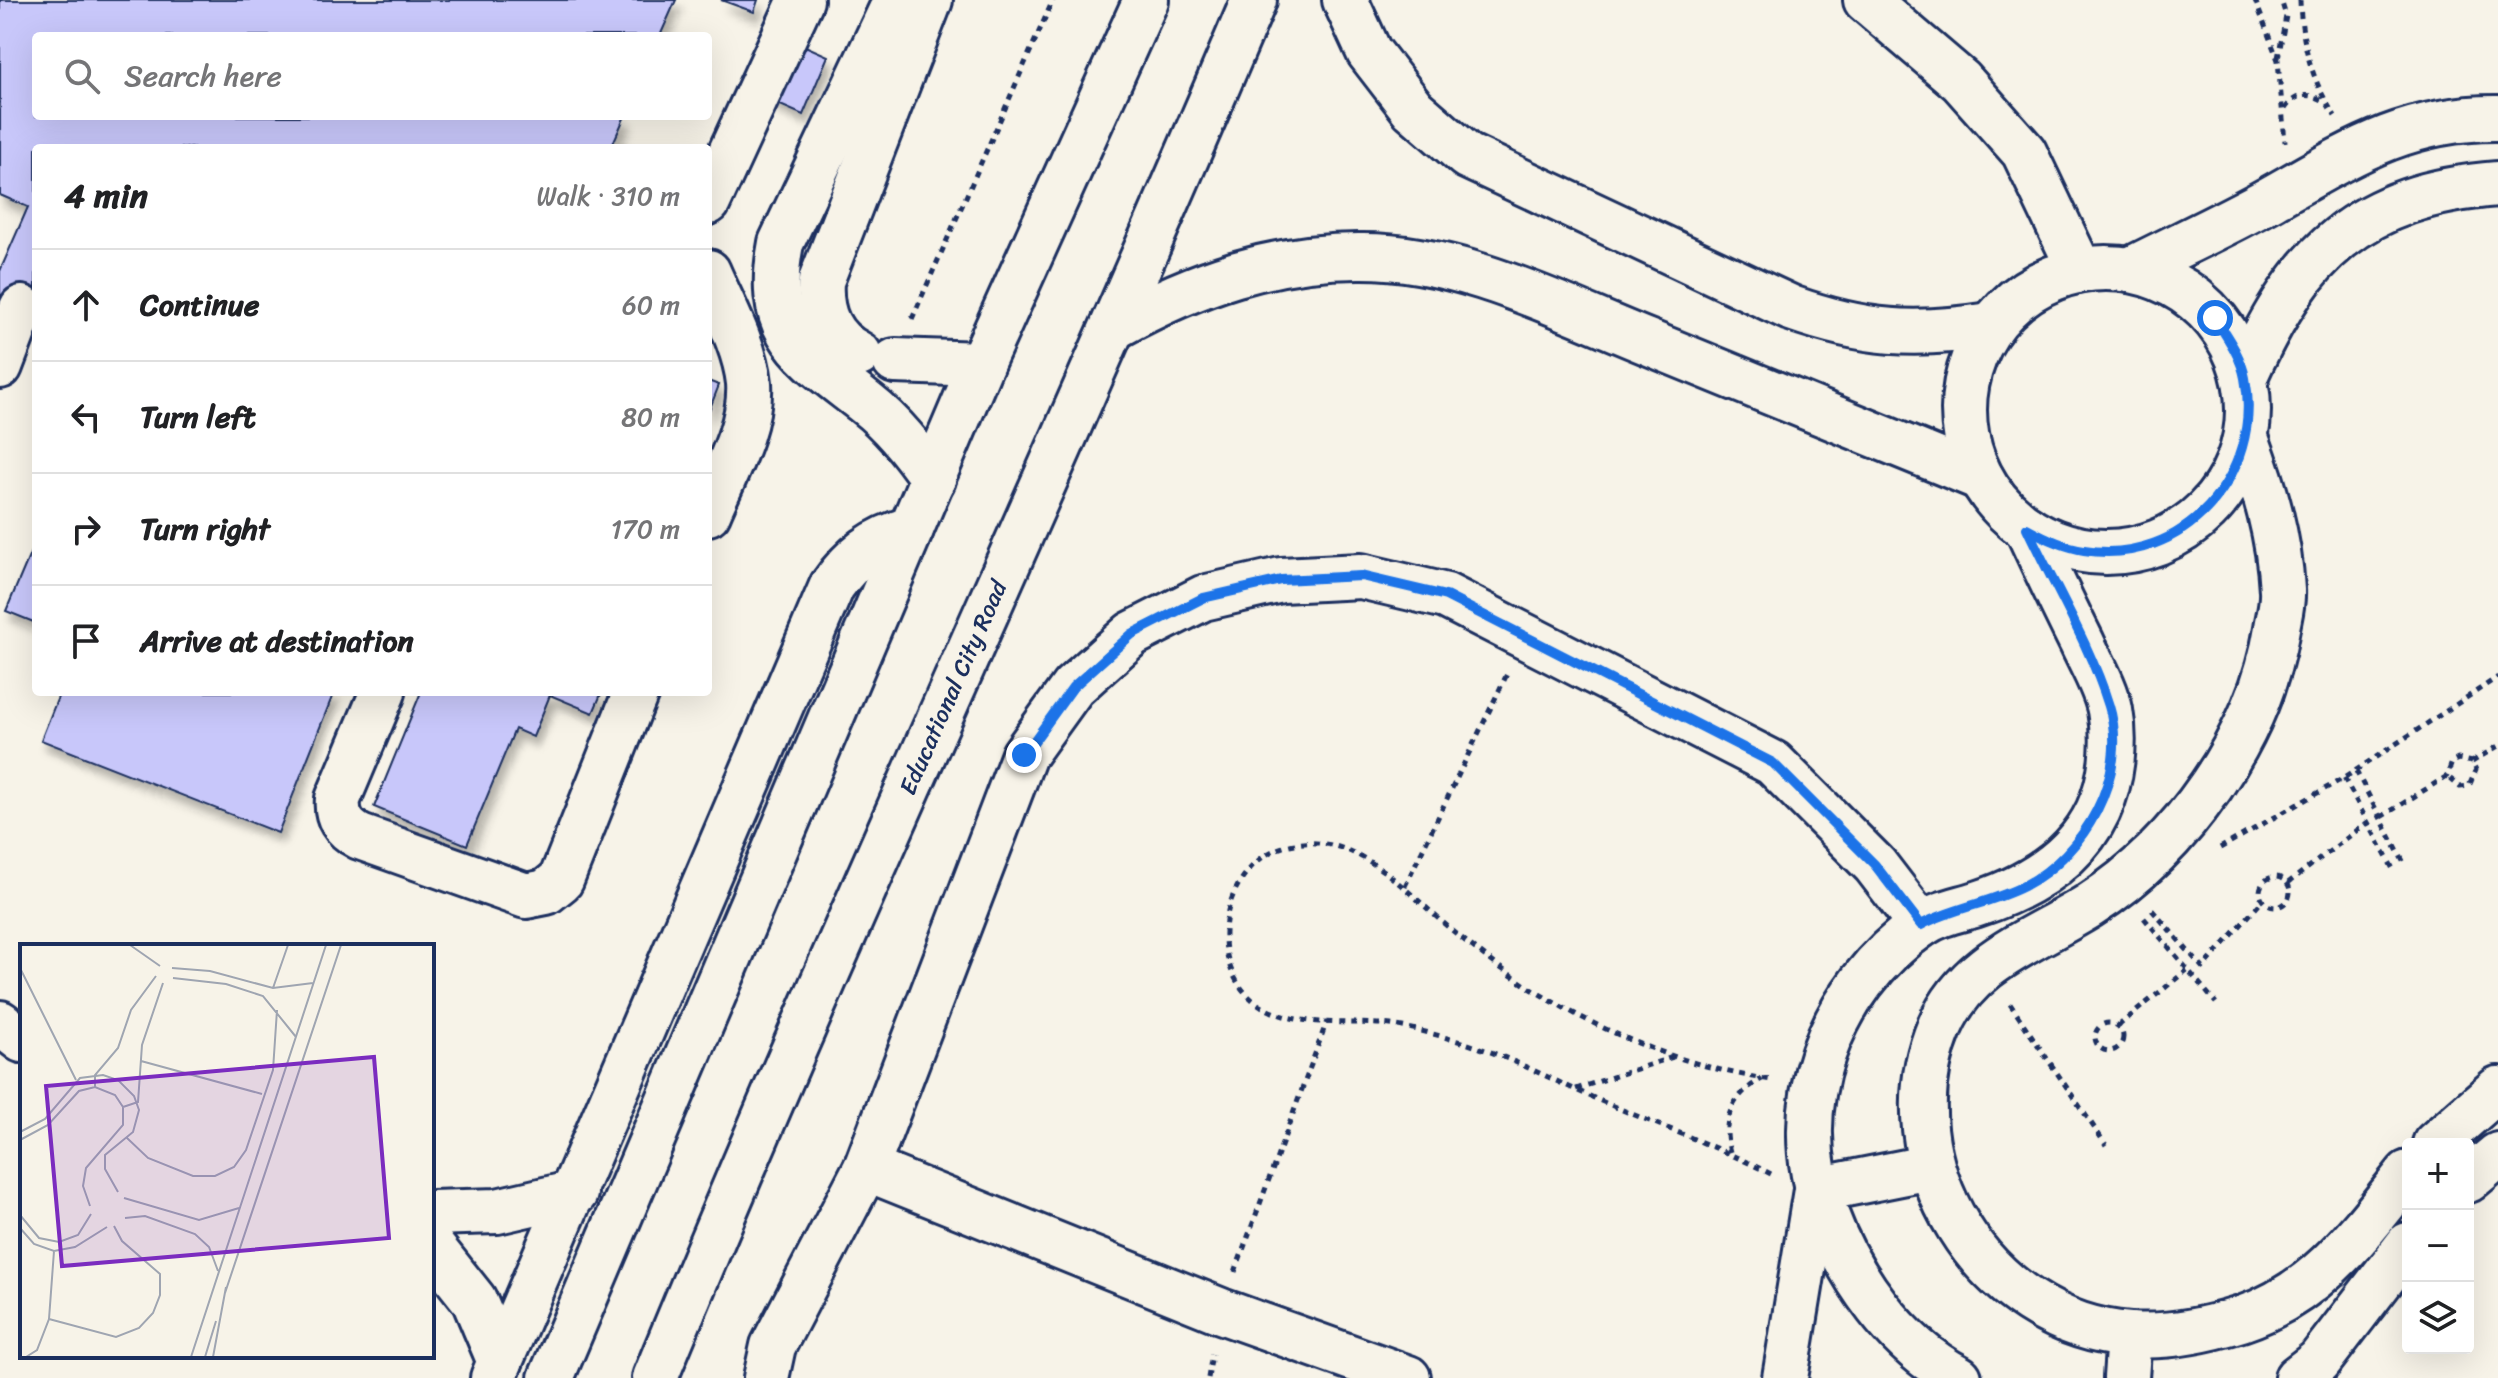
<!DOCTYPE html>
<html lang="en">
<head>
<meta charset="utf-8">
<style>
	body { margin:0; font-family:Sriracha,sans-serif; background:#f6f6f6; color:#202124 }
	.controls { position:absolute; right:24px; bottom:24px; display:grid; overflow:hidden; border-radius:8px; box-shadow:0 8px 32px #0002 }
	.controls button { width:72px; height:72px; display:grid; place-items:center; padding:0; border:0; border-bottom:2px solid #e0e0e0; background:#fff; color:#202124; font:40px sans-serif }
	.stop { position:absolute; width:24px; height:24px; margin:-18px; border:6px solid #1a73e8; border-radius:50%; background:#fff }
	.stop.end { background:#1a73e8; border-color:#fff; box-shadow:0 2px 8px #0008 }
	.list { margin:0; padding:0; list-style:none }
	h2 { display:flex; justify-content:space-between; align-items:center; height:104px; margin:0; padding:0 32px; font-size:34px }
	h2 small { font-size:26px; font-weight:400; color:#757577 }
	.list li { display:grid; grid-template-columns:52px 1fr auto; gap:24px; align-items:center; box-sizing:border-box; height:112px; padding:0 32px; border-top:2px solid #e0e0e0 }
	.list b { display:block; font-size:30px; white-space:nowrap }
	.list em { font-size:26px; font-style:normal; color:#757577 }
	.icon { flex:none; width:44px; height:44px; fill:none; stroke:currentColor; stroke-width:2; stroke-linecap:round; stroke-linejoin:round }
	.map { position:relative; flex:none; width:2498px; height:1378px; overflow:hidden }
	.search { position:absolute; background:#fff; box-shadow:0 8px 32px #0002; left:32px; top:32px; width:680px; height:88px; display:flex; align-items:center; gap:20px; box-sizing:border-box; padding:0 28px; border-radius:8px; color:#757577; font-size:30px }
	.panel { position:absolute; background:#fff; box-shadow:0 8px 32px #0002; left:32px; top:144px; width:680px; height:552px; border-radius:8px }
	.map>svg:first-child { display:block }
	.building { fill:#c8c7fa; stroke:#1b2f5e; stroke-width:2; filter:url(#shadow) }
	.lines { fill:none; stroke-linecap:round; stroke-linejoin:round }
	.minor-casing { stroke:#1b2f5e; stroke-width:50 }
	.path { stroke:#1b2f5e; stroke-width:5; stroke-dasharray:6 6; stroke-linecap:butt }
	.minor { stroke:#f7f3e8; stroke-width:44 }
	.route { stroke:#1a73e8; stroke-width:10 }
	.labels { text-anchor:middle; dominant-baseline:central; stroke-width:7; stroke-linejoin:round; paint-order:stroke }
	.street-label { font-size:24px; fill:#1b2f5e; stroke:#f7f3e8 }
	.inset-road { fill:none; stroke:#9fa5b1; stroke-width:2 }
	.view { fill:#7b2cbf; fill-opacity:0.15; stroke:#7b2cbf; stroke-width:4 }
	.inset-edge { fill:none; stroke:#1b2f5e; stroke-width:4 }
</style>
</head>
<body>
<div class="map">
<svg width="2498" height="1378" viewBox="0 0 2498 1378">
	<defs>
		<filter id="shadow"><feDropShadow dx="5" dy="9" stdDeviation="4" flood-color="#0004"/></filter>
	</defs>
	<rect width="100%" height="100%" fill="#f7f3e8"/>
	<filter id="ink" filterUnits="userSpaceOnUse"><feTurbulence type="fractalNoise" baseFrequency=".0125" numOctaves="2"/><feDisplacementMap in="SourceGraphic" scale="16" xChannelSelector="R" yChannelSelector="G"/><feConvolveMatrix kernelMatrix="1 2 1 2 8 2 1 2 1" color-interpolation-filters="sRGB"/></filter>
	<g filter="url(#ink)">
		<!-- building -->
		<g class="building">
			<polygon points="0,0 676,0 660,36 36,36 36,116 625,116 611,148 36,148 36,314 0,299 0,271 28,207 0,195"/>
			<polygon points="721,0 758,0 754,12"/>
			<polygon points="796,42 828,56 803,115 771,101"/>
			<polygon points="708,381 719,385 708,413"/>
			<polygon points="36,540 36,623 6,611"/>
			<polygon points="60,692 334,692 278,833 41,740"/>
			<polygon points="421,692 602,692 593,713 550,695 533,737 515,729 467,845 374,807"/>
		</g>
		<g class="lines">
			<!-- minor casing -->
			<g class="minor-casing">
				<g id="minor">
					<path d="M896 0 781 243C763 336 804 354 867 404 894 425 914 451 933 479"/>
					<path d="M1345 0 1369 52 1413 109 1467 156 1791 308C1864 334 1915 337 1991 325"/>
					<polyline points="1866,0 1961,81 2024,152 2080,270"/>
					<polyline points="708,202 801,0"/>
					<circle cx="2106" cy="410" r="142"/>
					<path d="M2130 270C2177 246 2226 224 2272 198 2348 155 2406 117 2498 118"/>
					<path d="M708 272C723 307 745 345 749 383 752 427 724 474 708 513"/>
					<path d="M1116 326C1194 283 1273 255 1363 256 1462 256 1560 307 1650 343 1760 388 1870 433 1981 478"/>
					<path d="M859 354C829 339 819 313 821 281L930 0"/>
					<polyline points="895,361 981,364"/>
					<polyline points="0,366 22,308"/>
					<path d="M2245 376C2300 253 2359 195 2498 184"/>
					<path d="M2246 438C2265 489 2279 536 2282 590 2283 603 2279 616 2277 628 2260 736 2182 847 2089 906 2033 941 1968 961 1940 1026 1883 1161 1984 1324 2130 1335 2168 1338 2206 1330 2241 1319 2317 1294 2361 1232 2408 1173"/>
					<path d="M383 692 338 799C336 817 344 829 360 837L526 896 546 892 561 880 636 692"/>
					<polyline points="0,1023 22,1040"/>
					<polyline points="2435,1144 2498,1089"/>
					<polyline points="866,1168 1221,1311 1408,1378"/>
					<polyline points="2468,1180 2498,1155"/>
					<polyline points="432,1213 497,1211 575,1193"/>
					<polyline points="432,1247 474,1300 500,1362"/>
					<path d="M493 1378 832 586C853 556 875 539 911 529"/>
					<polyline points="551,1378 981,364 1146,0"/>
					<path id="s1" d="M655 1378C845 915 1059 461 1254 0"/>
					<polyline points="766,1378 773,1346 866,1168 1024,755 1073,687 1132,634 1203,598 1281,580 1361,576 1446,596 1773,763 1875,865 1921,925"/>
					<polyline points="1785,1378 1816,1190 1931,1167"/>
					<path d="M1959 1378C1896 1345 1849 1277 1825 1212 1784 1108 1830 988 1921 925 1938 913 1958 910 1977 904 2026 888 2075 860 2098 811 2112 781 2116 742 2110 710 2106 688 2091 663 2082 643 2063 605 2045 567 2027 528"/>
					<polyline points="2126,1378 2129,1335"/>
					<polyline points="2297,1378 2319,1361 2408,1245"/>
				</g>
			</g>
			<!-- path -->
			<g class="path">
				<polyline points="2255,0 2278,60 2285,142"/>
				<path d="M2300 0C2301 41 2312 82 2335 116"/>
				<polyline points="2278,58 2286,16 2281,0"/>
				<path d="M2285 109C2296 92 2310 92 2326 103"/>
				<polyline points="912,319 1053,0"/>
				<polyline points="2472,762 2498,746"/>
				<polyline points="2356,771 2404,863"/>
				<polyline points="2344,778 2393,869"/>
				<polyline points="2381,817 2447,776 2452,762 2458,759 2472,762 2476,770 2469,786 2460,787 2447,776"/>
				<polyline points="2220,848 2344,778 2498,677"/>
				<circle cx="2275" cy="892" r="15"/>
				<polyline points="2288,883 2368,822"/>
				<polyline points="1405,886 1507,674"/>
				<polyline points="2152,910 2203,968 2262,901"/>
				<polyline points="2144,918 2216,1003"/>
				<polyline points="2010,1004 2106,1145"/>
				<circle cx="2109" cy="1037" r="14"/>
				<polyline points="2118,1026 2187,970"/>
				<polyline points="1576,1089 1676,1056"/>
				<path d="M1730 1152C1721 1119 1732 1095 1762 1079"/>
				<path d="M1771 1174C1707 1141 1639 1119 1574 1089 1534 1071 1496 1051 1454 1040 1434 1034 1412 1028 1391 1025 1348 1020 1294 1029 1258 1004 1202 965 1221 864 1286 846 1353 828 1402 888 1447 926 1473 948 1501 969 1530 988 1602 1033 1688 1068 1772 1080"/>
				<polyline points="1235,1272 1327,1021"/>
				<polyline points="1208,1378 1212,1354"/>
			</g>
			<!-- minor -->
			<use href="#minor" class="minor"/>
		</g>
	</g>
	<g class="lines" filter="url(#ink)">
		<!-- route -->
		<path class="route" d="M1024 755 1073 687 1132 634 1203 598 1281 580 1361 576 1446 596 1773 763 1875 865 1921 925C1953 908 1991 903 2024 886 2084 855 2130 775 2109 706 2090 645 2054 586 2027 528 2045 538 2064 547 2084 550 2183 567 2264 474 2245 378 2241 356 2227 337 2215 318"/>
	</g>
	<g class="labels">
		<!-- street labels -->
		<g class="street-label">
			<text stroke="none"><textPath href="#s1" startOffset="752">Educational City Road</textPath></text>
		</g>
	</g>
	<!-- overview -->
	<g transform="translate(20 944)">
		<rect width="414" height="414" fill="#f7f3e8"/>
		<path class="inset-road" d="M110 1 140 22M0 24 56 136M152 24 190 27 253 44 293 39M153 34 206 40 243 52 276 93M253 44 268 1M121 117 242 150M75 143V131L98 104 111 66 136 32M103 163 118 158 122 101 143 39M0 188 25 175 60 134 83 131 98 136 114 152 119 166 113 188 85 211V225L98 248M107 194 128 214 173 232H195L214 223 226 206 253 126 257 66M0 196 28 181 59 147 75 143 95 151 103 163V181L66 224 63 242 70 262M104 254 179 276 219 264M0 271 19 294 39 298 58 291 71 270M105 274 125 272 175 290 189 303 198 327M0 284 14 300 34 307 55 303 87 283M205 349 321 1M29 375 96 393 119 384 133 369 140 351V330L102 297 94 282M6 413 17 406 29 375 34 307M171 413 306 1M185 413 196 377M193 413 206 343"/>
		<path class="view" d="M354 113 369 294 42 322 26 142Z"/>
		<rect width="414" height="414" class="inset-edge"/>
	</g>
</svg>
<div class="controls">
<button>+</button>
<button>−</button>
<button><svg class="icon" aria-label="layers" viewBox="0 0 24 24"><path d="M12 4l9 5-9 5-9-5zM3 14l9 5 9-5"/></svg></button>
</div>
<div class="stop" style="left:2215px;top:318px"></div>
<div class="stop end" style="left:1024px;top:755px"></div>
<div class="search"><svg class="icon" aria-label="search" viewBox="0 0 24 24"><circle cx="10" cy="10" r="6"/><path d="M15 15l6 6"/></svg>Search here</div>
<section class="panel">
<h2>4 min<small>Walk · 310 m</small></h2>
<ul class="list">
<li><svg class="icon" aria-label="ahead" viewBox="0 0 24 24"><path d="M12 20V5M6 11l6-6 6 6"/></svg><div><b>Continue</b></div><em>60 m</em></li>
<li><svg class="icon" aria-label="left" viewBox="0 0 24 24"><path d="M17 20v-9H6M10 6l-5 5 5 5"/></svg><div><b>Turn left</b></div><em>80 m</em></li>
<li><svg class="icon" aria-label="right" viewBox="0 0 24 24"><path d="M7 20v-9h11M14 6l5 5-5 5"/></svg><div><b>Turn right</b></div><em>170 m</em></li>
<li><svg class="icon" aria-label="arrive" viewBox="0 0 24 24"><path d="M6 21V4h12l-3 4 3 4H6"/></svg><div><b>Arrive at destination</b></div></li>
</ul>
</section>
</div>
</body>
</html>
